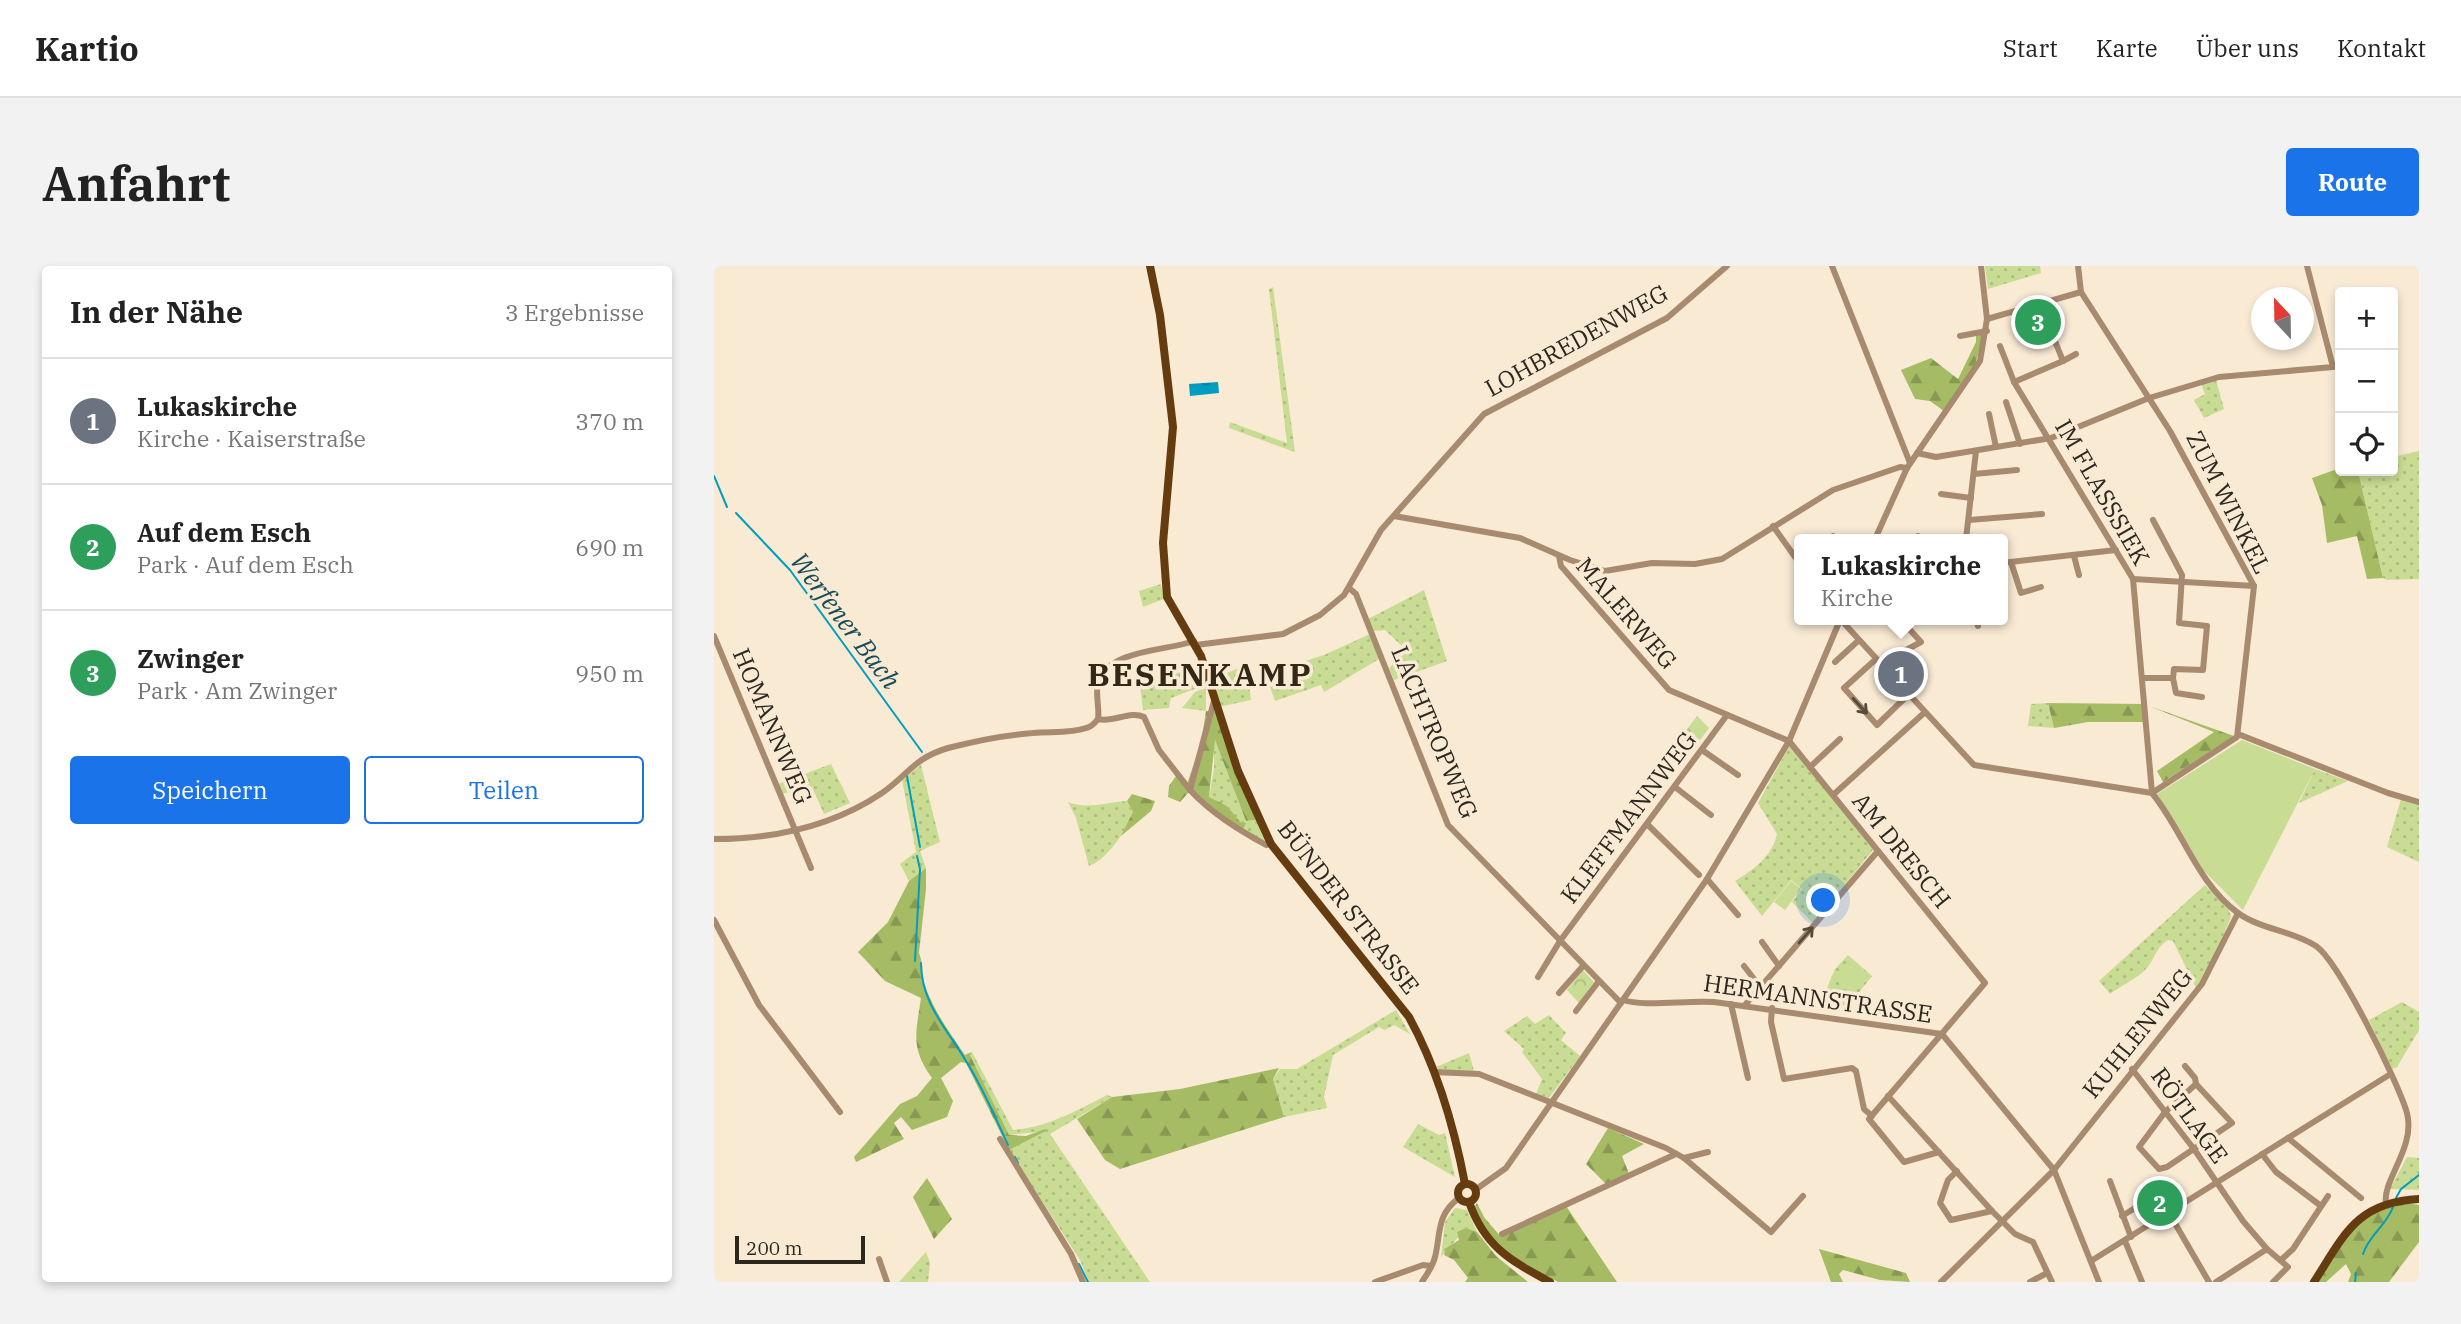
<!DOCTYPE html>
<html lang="de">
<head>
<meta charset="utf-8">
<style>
	body { margin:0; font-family:"IBM Plex Serif",serif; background:#f2f2f2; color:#222 }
	.controls { position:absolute; right:21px; top:21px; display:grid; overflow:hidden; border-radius:7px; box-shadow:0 4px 10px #0003 }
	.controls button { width:63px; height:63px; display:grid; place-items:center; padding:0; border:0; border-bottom:2px solid #e0e0e0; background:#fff; color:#222; font:35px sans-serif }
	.compass { position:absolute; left:1537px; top:21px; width:63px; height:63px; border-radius:50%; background:#fff; box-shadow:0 4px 10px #0003; rotate:338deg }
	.scale { position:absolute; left:21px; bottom:18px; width:130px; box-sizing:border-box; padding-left:7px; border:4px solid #2c271f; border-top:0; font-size:19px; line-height:24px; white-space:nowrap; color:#2c271f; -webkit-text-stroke:5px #f9ead4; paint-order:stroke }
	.you { position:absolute; left:1110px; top:635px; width:24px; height:24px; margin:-18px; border:5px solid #fff; border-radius:50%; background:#1a73e8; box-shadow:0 0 0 10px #1a73e833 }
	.badge { display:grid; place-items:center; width:46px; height:46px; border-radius:50%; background:#1a73e8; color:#fff; font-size:23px; font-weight:700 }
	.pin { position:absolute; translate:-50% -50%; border:4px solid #fff; box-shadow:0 2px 7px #0006 }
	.popup { position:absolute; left:1080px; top:268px; width:214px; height:91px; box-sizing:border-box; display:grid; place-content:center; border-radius:7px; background:#fff; filter:drop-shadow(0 2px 5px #0005); font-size:23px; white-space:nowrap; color:#767676 }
	.popup b { font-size:26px; color:#222 }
	.popup::after { content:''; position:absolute; left:50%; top:100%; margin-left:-14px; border:14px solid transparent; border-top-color:#fff }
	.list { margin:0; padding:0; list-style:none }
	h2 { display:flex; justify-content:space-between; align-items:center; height:91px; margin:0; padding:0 28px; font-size:30px }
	h2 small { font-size:23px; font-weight:400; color:#767676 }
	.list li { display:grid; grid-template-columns:46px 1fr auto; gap:21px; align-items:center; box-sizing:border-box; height:126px; padding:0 28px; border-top:2px solid #e0e0e0 }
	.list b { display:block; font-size:26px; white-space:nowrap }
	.list p { margin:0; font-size:23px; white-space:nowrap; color:#767676 }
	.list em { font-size:23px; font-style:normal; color:#767676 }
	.actions { display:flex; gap:14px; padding:21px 28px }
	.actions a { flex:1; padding:16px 0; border:2px solid #1a73e8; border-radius:7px; text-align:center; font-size:24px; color:#1a73e8 }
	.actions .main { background:#1a73e8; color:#fff }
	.icon { flex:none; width:38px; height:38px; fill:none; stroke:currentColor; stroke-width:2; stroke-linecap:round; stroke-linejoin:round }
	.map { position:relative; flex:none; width:1705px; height:1016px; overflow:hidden; border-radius:7px }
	header { display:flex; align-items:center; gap:42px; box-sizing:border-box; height:98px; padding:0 35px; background:#fff; border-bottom:2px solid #e0e0e0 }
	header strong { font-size:33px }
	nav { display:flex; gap:38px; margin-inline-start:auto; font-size:24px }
	.intro { display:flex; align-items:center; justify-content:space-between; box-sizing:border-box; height:168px; padding:0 42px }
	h1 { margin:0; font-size:49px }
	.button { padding:18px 32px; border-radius:7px; background:#1a73e8; color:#fff; font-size:24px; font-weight:700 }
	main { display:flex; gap:42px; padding:0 42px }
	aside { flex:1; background:#fff; border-radius:7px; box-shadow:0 4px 10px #0003 }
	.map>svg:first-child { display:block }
	.grass { fill:url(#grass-dots) }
	.forest { fill:url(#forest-firs) }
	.park { fill:url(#park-crowns) }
	.garden { fill:#c9dc93 }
	.water { fill:url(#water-ripples) }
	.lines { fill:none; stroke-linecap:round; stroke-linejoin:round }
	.stream { stroke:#009dbe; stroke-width:2 }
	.minor { stroke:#a88a6f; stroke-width:6 }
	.major { stroke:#653c10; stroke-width:8 }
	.oneway { stroke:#574a3b }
	.labels { text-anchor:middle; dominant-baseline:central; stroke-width:7; stroke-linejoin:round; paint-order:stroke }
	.street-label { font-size:24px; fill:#2c271f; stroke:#f9ead4 }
	.water-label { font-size:26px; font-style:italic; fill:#184c5a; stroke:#f9ead4 }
	.district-label { font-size:32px; font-weight:bold; letter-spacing:2px; fill:#332716; stroke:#f9ead4 }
</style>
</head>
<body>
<header>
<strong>Kartio</strong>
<nav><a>Start</a><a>Karte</a><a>Über uns</a><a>Kontakt</a></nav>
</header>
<div class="intro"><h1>Anfahrt</h1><a class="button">Route</a></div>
<main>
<aside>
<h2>In der Nähe<small>3 Ergebnisse</small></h2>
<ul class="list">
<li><span class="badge" style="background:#6b7280">1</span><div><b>Lukaskirche</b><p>Kirche · Kaiserstraße</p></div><em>370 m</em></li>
<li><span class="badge" style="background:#2e9e5b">2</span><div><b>Auf dem Esch</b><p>Park · Auf dem Esch</p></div><em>690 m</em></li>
<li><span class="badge" style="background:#2e9e5b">3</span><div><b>Zwinger</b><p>Park · Am Zwinger</p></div><em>950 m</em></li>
</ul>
<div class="actions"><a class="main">Speichern</a><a>Teilen</a></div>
</aside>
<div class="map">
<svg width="1705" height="1016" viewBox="0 0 1705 1016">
	<defs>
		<pattern id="grass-dots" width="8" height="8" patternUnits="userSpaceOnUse" patternTransform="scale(1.75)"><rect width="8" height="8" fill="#c9dc93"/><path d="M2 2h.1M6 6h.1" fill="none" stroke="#adbd7e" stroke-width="1.8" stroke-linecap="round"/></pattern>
		<pattern id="forest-firs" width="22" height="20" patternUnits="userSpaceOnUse" patternTransform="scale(1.75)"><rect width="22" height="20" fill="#a6bc64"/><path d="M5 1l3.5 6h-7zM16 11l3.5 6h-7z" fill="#879952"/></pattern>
		<pattern id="park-crowns" width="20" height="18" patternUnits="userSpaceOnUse" patternTransform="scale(1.75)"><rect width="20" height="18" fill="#c9dc93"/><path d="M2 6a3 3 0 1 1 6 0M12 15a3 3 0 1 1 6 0" fill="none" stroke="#adbd7e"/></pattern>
		<pattern id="water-ripples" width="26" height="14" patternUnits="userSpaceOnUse" patternTransform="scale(1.75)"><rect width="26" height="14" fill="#009dbe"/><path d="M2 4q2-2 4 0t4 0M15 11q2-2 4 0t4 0" fill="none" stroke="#03809a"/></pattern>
	</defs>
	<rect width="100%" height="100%" fill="#f9ead4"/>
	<!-- grass -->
	<g class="grass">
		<polygon points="1271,0 1326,0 1327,7 1274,23"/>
		<polygon points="559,21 581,186 515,162 516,156 573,177 555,23"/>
		<polygon points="1502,114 1510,143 1490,152 1480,134 1491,128 1487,118"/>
		<polygon points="1705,185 1705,313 1673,314 1669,312 1644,205 1679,205 1679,191"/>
		<polygon points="447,318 450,333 429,341 425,325"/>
		<polygon points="710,324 733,395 680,414 675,402 693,385 671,364 660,365 654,353"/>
		<polygon points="656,368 665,393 610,426 607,419 561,435 556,421 584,412 585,397 610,389"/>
		<polygon points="486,399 491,419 457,432 455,442 429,444 426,420"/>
		<polygon points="533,399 537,434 505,441 497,413"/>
		<polygon points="492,421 492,445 468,442 481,426"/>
		<polygon points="1334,437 1340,462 1314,460 1317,438"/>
		<polygon points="500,471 532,555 542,554 552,578 529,564 513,540 495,532 500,502"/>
		<path d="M1076 479 1159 584 1099 657 1078 636 1088 623 1077 614 1048 650 1021 615C1039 604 1058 591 1063 568L1044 537Z"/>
		<polygon points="117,498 136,537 110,548 98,521 67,528 64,518"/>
		<polygon points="207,499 226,576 206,585 212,602 195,615 186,598 202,586 188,514"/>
		<polygon points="1601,503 1634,515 1585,537"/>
		<polygon points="1687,533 1705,538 1705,596 1673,581"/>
		<path d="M413 535 419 546C413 565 392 594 375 600L362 552 354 536C375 544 392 536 413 535Z"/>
		<path d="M1491 619 1515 644 1517 651 1496 701 1482 722 1459 675 1454 674C1440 683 1441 695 1430 705 1420 714 1407 720 1396 728L1385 715Z"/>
		<polygon points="1134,689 1158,710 1134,740 1112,735 1110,729 1121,703"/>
		<polygon points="1688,736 1705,746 1705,764 1683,801 1678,803 1655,754"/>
		<polygon points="682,744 696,768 680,759 671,764 665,761 619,789 610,831 613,842 570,851 559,813 566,803 583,803"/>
		<polygon points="835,749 852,767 847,774 866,790 835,832 822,828 828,813 808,786 810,783 790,765 813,750 821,758"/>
		<path d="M258 786 299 864C334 861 362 845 393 829L398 831 336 868 436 1016H375L366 994 295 884 332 865 295 869 255 787Z"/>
		<polygon points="755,787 760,805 726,804 722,801"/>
		<polygon points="704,858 725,869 731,867 741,911 689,881"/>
		<polygon points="1693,891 1705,892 1705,924 1676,923"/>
		<polygon points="741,942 753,944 763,966 752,962 727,991 731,956"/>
		<polygon points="212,986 216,997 214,1016 185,1016"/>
	</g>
	<!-- forest -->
	<g class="forest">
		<polygon points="1270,67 1260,103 1230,145 1216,135 1201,133 1187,104 1217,92 1244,113 1262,76 1262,68"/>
		<polygon points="1626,202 1644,205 1669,312 1653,313 1643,270 1613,277 1608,239 1598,212"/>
		<polygon points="1334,437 1430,438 1430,456 1374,456 1340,462"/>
		<polygon points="1435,440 1520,470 1449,516 1443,505 1500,466"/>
		<polygon points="492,445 501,446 542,554 532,555 501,474 495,531 513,540 527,557 532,557 527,567 475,526 466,536 454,531 455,520 462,510 472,521 487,477"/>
		<polygon points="418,528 441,535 437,545 407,570 419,546 413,535"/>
		<path d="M212 602V623L205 687C210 699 207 710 211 720 220 745 236 767 251 789L255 787 295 869 312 870 331 863 332 865 295 884 252 797 247 796 227 812 239 835 233 851 198 864 187 851 180 857 190 873 142 896 140 891 186 838 203 830 218 812C196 782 202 767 207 732L171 715 144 686 174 656 195 615Z"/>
		<polygon points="565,802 559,813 570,851 406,903 391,894 363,853 398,831 466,823"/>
		<polygon points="894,862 930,878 908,890 916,910 894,920 872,898"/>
		<polygon points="213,912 238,953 220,973 199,931"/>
		<polygon points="763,937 770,951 787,971 852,940 903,1016 844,1016 821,1004 799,992 777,974 760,942"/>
		<polygon points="1692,937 1705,939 1705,976 1675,1016 1634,1016 1637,1008 1632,998 1612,1016 1603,1016 1633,970 1659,946"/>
		<polygon points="752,962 763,966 782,990 814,1016 751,1016 754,1012 740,994 730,989 732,982 745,974 743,966"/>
		<polygon points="1105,983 1192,1007 1196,1016 1166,1014 1129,1004 1125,1008 1129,1016 1117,1016"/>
	</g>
	<!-- park -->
	<g class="park">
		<polygon points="983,450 995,462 978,485 965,474"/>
		<polygon points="869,704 880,716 865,737 853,724"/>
		<polygon points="1455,920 1465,936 1438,953 1428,938"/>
	</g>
	<!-- garden -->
	<g class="garden">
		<polygon points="1321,42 1326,44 1337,72 1320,77 1317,68 1321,66 1316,44"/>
		<polygon points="1528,474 1601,503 1529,644 1490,605 1443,528"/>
		<polygon points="1077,615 1087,623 1071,644 1060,636"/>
		<polygon points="1134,697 1152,712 1141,726 1122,711"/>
	</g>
	<!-- water -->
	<polygon class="water" points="504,116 505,127 476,130 475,118"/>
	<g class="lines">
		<!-- stream -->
		<g class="stream">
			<polyline points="0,210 13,241"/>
			<polyline points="22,247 76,304 208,486"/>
			<polyline points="193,510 206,581"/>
			<polyline points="201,695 206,603 203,590"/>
			<path d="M207 697C207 737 233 763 252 795 269 822 281 851 294 879"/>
			<polyline points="301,891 304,897"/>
			<polyline points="1682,932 1687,923 1705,909"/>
			<path d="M1649 988C1655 969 1672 960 1679 941"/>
			<polyline points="365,998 374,1016"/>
			<polyline points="1641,1016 1642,1007"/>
		</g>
		<!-- minor -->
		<g class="minor">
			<polyline points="1118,0 1196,197"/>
			<polyline points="1273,53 1367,26"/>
			<polyline points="1246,70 1273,65"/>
			<polyline points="1286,80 1300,116 1419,313 1438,527 1523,471 1540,320 1456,165 1367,26 1364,0"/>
			<polyline points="1349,95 1362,88"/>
			<polyline points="1300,116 1349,95 1326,38"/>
			<polyline points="1292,136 1306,178"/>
			<polyline points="1275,148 1282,181"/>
			<polyline points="1203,187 1222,191 1337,172 1435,132 1505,111 1619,101 1593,0"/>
			<polyline points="1260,208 1303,204"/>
			<polyline points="1227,228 1257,232"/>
			<polyline points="680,250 806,272 856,294 891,305 938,297 981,298 1008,293 1119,224 1186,201 1193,202"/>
			<polyline points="1255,254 1328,248"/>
			<polyline points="1059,260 1086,298"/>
			<polyline points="1119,270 1120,273"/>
			<polyline points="1161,273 1193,202 1266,95 1273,53 1267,0"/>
			<polyline points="1203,273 1204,270"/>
			<polyline points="1252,273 1262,185"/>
			<polyline points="845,290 847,300 955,424 1075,475 1271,717 1155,853 1190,896 1225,886"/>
			<polyline points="1360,290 1365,309"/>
			<polyline points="1297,296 1307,327 1327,321"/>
			<polyline points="1288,297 1402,284"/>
			<polyline points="1419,313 1540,320"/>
			<polyline points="635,322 642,328 734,559 907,737"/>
			<path d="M1127 354 1260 499 1438 527C1469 565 1483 617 1524 647 1546 663 1579 665 1602 680 1625 696 1684 816 1693 847 1702 881 1668 915 1672 937"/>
			<polyline points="1262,354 1264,360"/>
			<polyline points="0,370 97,602"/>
			<polyline points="482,379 569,368 606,349 630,329 667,264 770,148 953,52 1013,0"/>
			<polyline points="1162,393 1130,422 1163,459 1194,429"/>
			<polyline points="1121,396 1145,374"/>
			<polyline points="1166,398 1207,376 1187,354"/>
			<polyline points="1430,412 1459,412 1460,403 1489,404 1493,360 1465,357 1468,309 1439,254"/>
			<polyline points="1459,412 1462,427 1488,431"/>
			<path d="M500 435 476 524C497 547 525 564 552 579L557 578"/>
			<path d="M384 453C400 457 416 444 430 451L445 484 476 524"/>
			<polyline points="1524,468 1674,527 1705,536"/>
			<polyline points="988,484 1024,509"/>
			<polyline points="1096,501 1126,473"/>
			<polyline points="961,521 997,549"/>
			<polyline points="1119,529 1210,447"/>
			<polyline points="933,558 985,609"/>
			<path d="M0 573C59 573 119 560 168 527 194 509 200 492 234 482 261 475 291 469 319 467 335 465 356 468 372 462 377 461 381 457 384 453 386 441 380 425 385 414 398 383 453 385 480 375"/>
			<polyline points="993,613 1024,649"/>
			<polyline points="0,654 45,739 126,846"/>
			<polyline points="1048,676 1065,700"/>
			<polyline points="1030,700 1047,722"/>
			<polyline points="824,711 846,675 1013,449"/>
			<polyline points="845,727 869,700"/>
			<path d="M909 734C929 741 974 734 1000 736L1228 768 1340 904 1385 1016"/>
			<polyline points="1017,738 1034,812"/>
			<polyline points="1031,739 1164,585"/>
			<polyline points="1058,742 1057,756 1070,813 1138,802 1142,805 1150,843 1158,850"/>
			<polyline points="862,745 885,715"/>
			<polyline points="1471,800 1481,812 1482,818"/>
			<polyline points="1418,803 1480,883 1529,955 1553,983 1574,1001 1559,1016"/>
			<polyline points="720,806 765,808 952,882 970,892 1057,966 1089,930"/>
			<polygon points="1482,818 1518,857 1453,901 1445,903 1425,881 1451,846"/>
			<polyline points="1174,830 1278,945 1301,968 1319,976 1338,1016"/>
			<polyline points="1574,872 1647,932"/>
			<polyline points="286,873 357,988 369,1016"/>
			<polyline points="1548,888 1562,906 1607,940"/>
			<polyline points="970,892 994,886"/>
			<polyline points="1243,905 1234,914 1226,937 1237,954 1278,945"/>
			<polyline points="1396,915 1417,971"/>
			<polyline points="761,924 792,902 993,613 1075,475 1126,354"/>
			<polyline points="1455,947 1495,1016"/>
			<polyline points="1408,950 1426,939"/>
			<polyline points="788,968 962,888"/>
			<polyline points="1411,975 1428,1016"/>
			<polyline points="165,993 173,1016"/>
			<polyline points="1567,994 1579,983 1614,930"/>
			<polyline points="1377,995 1675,809"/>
			<polyline points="661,1016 709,999 717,1000"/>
			<path d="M708 1016C713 1008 719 1000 721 991 727 967 722 949 745 932"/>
			<polyline points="1227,1016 1340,904 1488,718 1524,647"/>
			<polyline points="1316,1016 1333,1007"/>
			<polyline points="1502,1016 1553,983"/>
		</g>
		<!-- major -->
		<g class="major">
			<path d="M436 0 446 49 459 161 449 277 453 331 487 390 524 505 557 578 695 751C723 802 740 860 751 918"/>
			<circle cx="753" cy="927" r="9"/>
			<path d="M755 936C771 981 796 994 836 1016"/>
			<path d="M1600 1016C1630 969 1643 936 1705 933"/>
		</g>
	</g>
	<!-- one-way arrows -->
	<defs><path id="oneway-shaft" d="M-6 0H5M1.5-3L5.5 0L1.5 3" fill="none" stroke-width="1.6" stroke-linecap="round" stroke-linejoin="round" transform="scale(1.75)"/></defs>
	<g class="oneway">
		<use href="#oneway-shaft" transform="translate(1146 440) rotate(48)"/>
		<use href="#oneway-shaft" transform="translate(1092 669) rotate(-49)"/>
	</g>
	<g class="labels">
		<!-- street labels -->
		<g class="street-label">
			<text transform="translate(862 74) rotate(-29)">LOHBREDENWEG</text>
			<text transform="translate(1389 226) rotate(60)">IM FLASSSIEK</text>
			<text transform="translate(1515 236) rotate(63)">ZUM WINKEL</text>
			<text transform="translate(913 347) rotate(49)">MALERWEG</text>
			<text transform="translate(59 460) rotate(67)">HOMANNWEG</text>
			<text transform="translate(721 466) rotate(67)">LACHTROPWEG</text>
			<text transform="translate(914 551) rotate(-53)">KLEFFMANNWEG</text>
			<text transform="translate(1188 584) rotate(51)">AM DRESCH</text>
			<text transform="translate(635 641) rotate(52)">BÜNDER STRASSE</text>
			<text transform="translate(1104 732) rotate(8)">HERMANNSTRASSE</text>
			<text transform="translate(1423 767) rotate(-51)">KUHLENWEG</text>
			<text transform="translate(1476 849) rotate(54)">RÖTLAGE</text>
		</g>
		<!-- water labels -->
		<g class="water-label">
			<text transform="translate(132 354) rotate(53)">Werfener Bach</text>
		</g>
		<!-- district labels -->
		<g class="district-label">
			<text x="486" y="408">BESENKAMP</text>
		</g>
	</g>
</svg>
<div class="controls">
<button>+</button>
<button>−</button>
<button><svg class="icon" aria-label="locate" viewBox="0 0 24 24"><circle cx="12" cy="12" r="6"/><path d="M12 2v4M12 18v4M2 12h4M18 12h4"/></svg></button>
</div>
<svg class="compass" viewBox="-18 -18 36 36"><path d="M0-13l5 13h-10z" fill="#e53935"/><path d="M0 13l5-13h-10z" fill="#767676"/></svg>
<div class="scale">200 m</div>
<div class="you"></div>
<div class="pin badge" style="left:1187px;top:408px;background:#6b7280">1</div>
<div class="popup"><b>Lukaskirche</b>Kirche</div>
<div class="pin badge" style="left:1446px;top:937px;background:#2e9e5b">2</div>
<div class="pin badge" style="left:1324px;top:56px;background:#2e9e5b">3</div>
</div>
</main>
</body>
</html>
